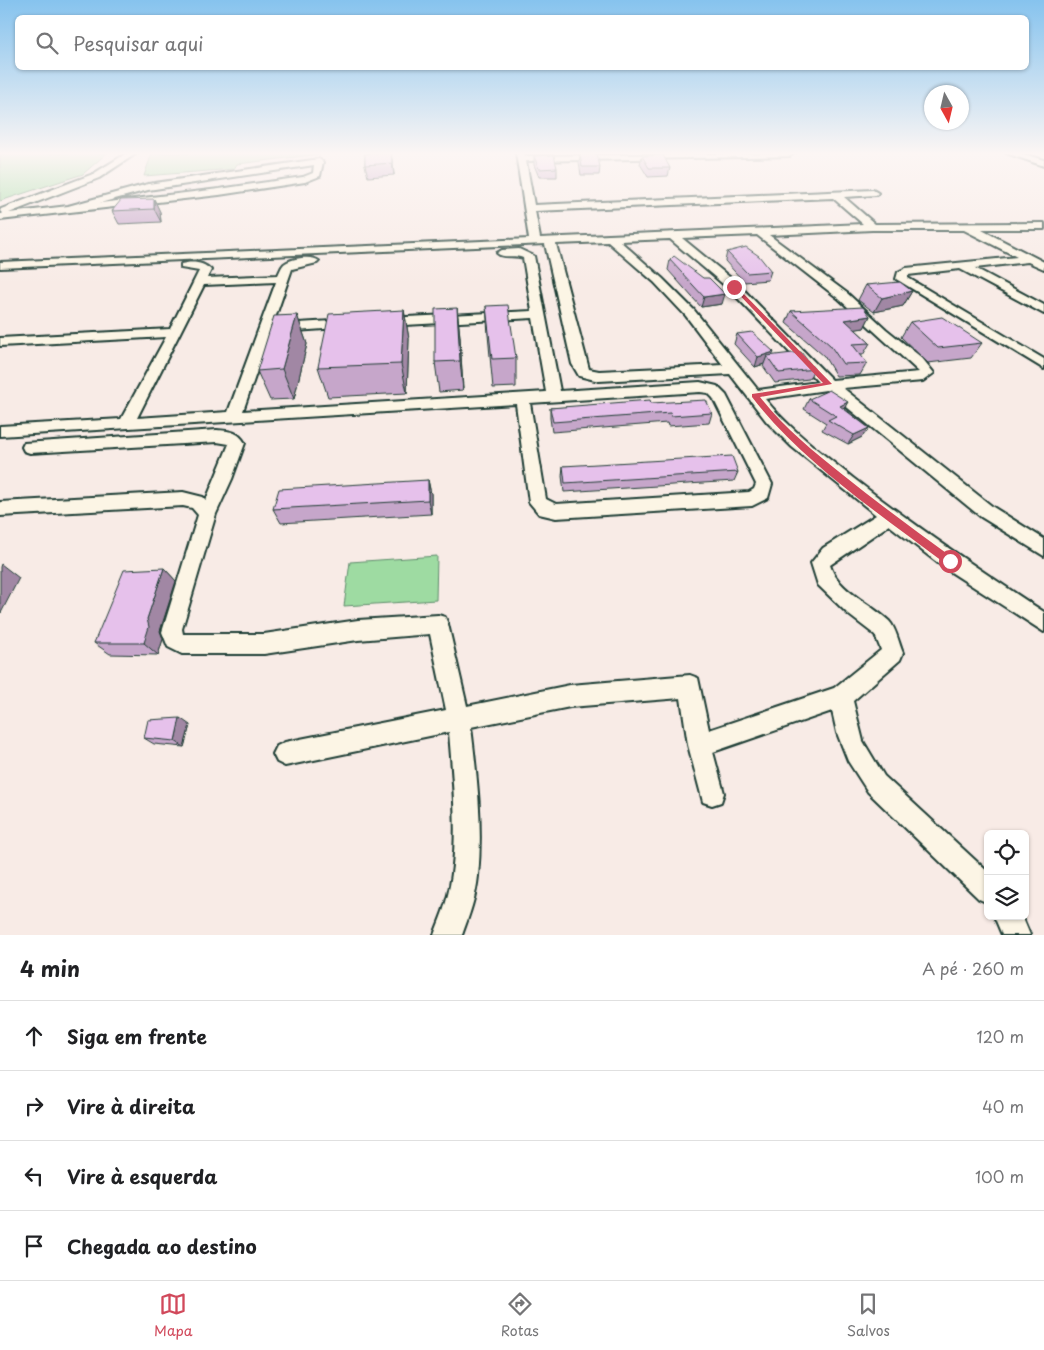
<!DOCTYPE html>
<html lang="pt">
<head>
<meta charset="utf-8">
<style>
	body { margin:0; font-family:"Playpen Sans",sans-serif; background:#f2f2f2; color:#202124 }
	.controls { position:absolute; right:15px; bottom:15px; display:grid; overflow:hidden; border-radius:8px; box-shadow:0 1px 4px #0004 }
	.controls button { width:45px; height:45px; display:grid; place-items:center; padding:0; border:0; border-bottom:1px solid #e0e0e0; background:#fff; color:#202124; font:25px sans-serif }
	.compass { position:absolute; left:924px; top:85px; width:45px; height:45px; border-radius:50%; background:#fff; box-shadow:0 1px 4px #0004; rotate:172deg }
	.stop { position:absolute; width:15px; height:15px; margin:-11px; border:4px solid #d1495b; border-radius:50%; background:#fff }
	.stop.end { background:#d1495b; border-color:#fff; box-shadow:0 1px 5px #0008 }
	.list { margin:0; padding:0; list-style:none }
	h2 { display:flex; justify-content:space-between; align-items:center; height:65px; margin:0; padding:0 20px; font-size:21px }
	h2 small { font-size:16px; font-weight:400; color:#757577 }
	.list li { display:grid; grid-template-columns:32px 1fr auto; gap:15px; align-items:center; box-sizing:border-box; height:70px; padding:0 20px; border-top:1px solid #e0e0e0 }
	.list b { display:block; font-size:19px; white-space:nowrap }
	.list em { font-size:16px; font-style:normal; color:#757577 }
	.icon { flex:none; width:28px; height:28px; fill:none; stroke:currentColor; stroke-width:2; stroke-linecap:round; stroke-linejoin:round }
	.map { position:relative; flex:none; width:1044px; height:935px; overflow:hidden }
	.search { position:absolute; background:#fff; box-shadow:0 1px 4px #0004; left:15px; right:15px; top:15px; height:55px; display:flex; align-items:center; gap:12px; box-sizing:border-box; padding:0 18px; border-radius:8px; color:#757577; font-size:19px }
	.sheet { height:345px; background:#fff }
	nav { display:flex; justify-content:space-around; align-items:center; box-sizing:border-box; height:70px; border-top:1px solid #e0e0e0; background:#fff; font-size:14px; color:#757577 }
	nav a { display:grid; justify-items:center; gap:2px }
	nav .on { color:#d1495b }
	.map>svg:first-child { display:block }
	.green { fill:#9edba2; stroke:#5e8c6b }
	.lines { fill:none; stroke-linecap:round; stroke-linejoin:round }
	.minor-casing { stroke:#1f3d34; stroke-width:4 }
	.minor { fill:#fcf5e5; fill-rule:evenodd }
	.wall { fill:#c6a6ca; stroke:#1f3d34 }
	.shaded-wall { fill:#a187a4; stroke:#1f3d34 }
	.building { fill:#e6c1eb; stroke:#1f3d34 }
	.route { fill:#d1495b }
</style>
</head>
<body>
<div class="map">
<svg width="1044" height="935" viewBox="0 0 1044 935">
	<rect width="100%" height="100%" fill="#f8ebe6"/>
	<filter id="ink" filterUnits="userSpaceOnUse"><feTurbulence type="fractalNoise" baseFrequency=".02" numOctaves="2"/><feDisplacementMap in="SourceGraphic" scale="10" xChannelSelector="R" yChannelSelector="G"/><feConvolveMatrix kernelMatrix="1 2 1 2 8 2 1 2 1" color-interpolation-filters="sRGB"/></filter>
	<g filter="url(#ink)">
		<!-- green -->
		<g class="green">
			<polygon points="0,153 107,153 83,174 0,201"/>
			<polygon points="152,153 329,153 237,164 234,169 144,176"/>
			<polygon points="437,556 436,600 344,606 350,562"/>
		</g>
		<g class="lines">
			<!-- minor casing -->
			<g class="minor-casing">
				<g id="minor">
					<path d="M127 153H137L99 178 9 213 68 206 148 184 319 159 323 162 320 176 305 182 219 195 0 220V214H3L0 211 1 209 93 174ZM314 165 313 173 303 177 219 189 100 203 148 190Z"/>
					<path d="M516 153H524L525 156 794 153 790 156 526 161 534 205 873 190 878 193 876 195 844 197 875 224 1044 223V229H980L1044 262V269L1028 262 975 268 1044 305V314L960 269 908 275V278L1044 359V369L896 279 898 272 906 268 1017 257 964 230H872L769 235 847 293 886 329 922 358 934 373 923 381 843 388 993 507 1044 539V556L981 517 826 390 765 399C790 430 822 453 853 478 915 526 978 569 1044 612V632L943 567 889 525 830 565C838 591 870 603 889 621 896 628 899 644 903 653L900 660 853 701 863 741 884 776 988 872V903L979 899 868 792 848 761 837 733 832 711 713 752 724 793 721 802 712 805 703 802 688 745 681 698 570 707 471 727C477 776 483 827 478 876 476 897 469 916 462 935H434C438 924 443 913 446 902 461 852 453 784 449 732L285 766 277 762 273 754 277 746 285 742 446 710 430 634 358 640 264 654H182L168 647 162 632 198 515 192 508 183 506 0 516V502L183 492 203 497 206 500 229 444 217 442 30 453 24 451 22 447 24 443 217 430C229 431 238 431 245 443L232 479 216 514 182 629 183 634H264L358 620 438 615 445 617 448 624 467 706 570 685 690 675 698 678 709 730 834 688 881 650 875 635 849 615 818 585 811 563 823 548 876 515 792 447 767 422 730 374 599 381 579 376 572 364 545 244 0 268V262L529 239ZM833 198 863 224 540 238 535 211ZM757 235 839 299 919 372 832 380 738 284 682 238ZM670 239 730 290 818 382 758 390 694 310 662 278 620 241ZM608 242 654 282 686 316 723 365 599 371 589 369 556 244Z"/>
					<polygon points="1006,153 1020,153 1044,160 1044,166"/>
					<path d="M519 249 534 256 560 391 700 382 717 386 726 395 772 484 768 498 752 506 556 518 539 514 529 502 516 404 0 436V426L121 419 166 337 0 346V338L170 329 199 271 181 268V264C192 261 203 262 211 270L207 278 278 275C280 271 281 267 284 264 291 258 312 255 319 261L317 263 292 269 243 411 546 392 533 318 386 326 380 322 386 318 532 311 523 258C514 254 503 259 497 253L502 250ZM276 282 228 412 137 418 204 285ZM700 392 708 393 713 398 756 484 754 489 749 492 556 504 546 499 530 403Z"/>
					<polygon points="349,320 353,321 355,324 353,327 281,332 275,328 281,324"/>
					<polygon points="994,916 1022,916 1030,935 1002,935"/>
				</g>
			</g>
			<!-- minor -->
			<use href="#minor" class="minor"/>
		</g>
		<!-- wall -->
		<g class="wall">
			<polygon points="365,154 393,164 394,175 368,177 365,165"/>
			<polygon points="580,154 600,167 599,175 581,175 579,162"/>
			<polygon points="534,156 557,168 557,177 539,177 534,165"/>
			<polygon points="642,156 670,168 668,176 648,177 640,164"/>
			<polygon points="154,199 160,212 161,222 119,224 112,211"/>
			<polygon points="727,252 771,271 768,280 744,282 725,261"/>
			<polygon points="670,260 722,304 701,307 668,270"/>
			<polygon points="866,285 912,291 903,306 874,312 858,300"/>
			<polygon points="486,306 516,358 516,387 493,388 488,335"/>
			<polygon points="457,308 460,337 463,390 439,392 435,362"/>
			<polygon points="404,310 409,339 407,393 328,397 318,367"/>
			<polygon points="791,311 870,316 864,328 855,329 870,343 863,355 860,355 867,363 860,375 836,376 824,356 786,323"/>
			<polygon points="297,315 307,344 294,399 270,400 257,371"/>
			<polygon points="910,322 982,343 971,358 928,363 901,337"/>
			<polygon points="737,334 772,355 814,369 809,379 775,383 763,366 764,364 755,367 734,344"/>
			<polygon points="809,399 844,408 869,428 862,437 848,444 822,430 826,423 804,409"/>
			<polygon points="651,403 712,413 709,423 668,426 667,423 552,432 550,418 550,408"/>
			<polygon points="563,466 738,472 734,481 564,492 562,476"/>
			<polygon points="428,480 431,494 431,514 281,523 273,509"/>
			<polygon points="164,568 176,581 160,631 163,639 158,655 110,654 94,643"/>
			<polygon points="190,725 184,747 154,744 144,738"/>
		</g>
		<!-- shaded-wall -->
		<g class="shaded-wall">
			<polygon points="391,153 393,164 394,175 392,163"/>
			<polygon points="154,199 160,212 161,222 154,209"/>
			<polygon points="912,291 903,306 874,312 882,298"/>
			<polygon points="725,294 722,304 701,307 704,297"/>
			<polygon points="457,308 460,337 463,390 460,361"/>
			<polygon points="404,310 409,339 407,393 401,364"/>
			<polygon points="297,315 307,344 294,399 282,369"/>
			<polygon points="870,316 864,328 839,332 845,320"/>
			<polygon points="774,352 770,361 767,356 764,364 755,367 758,357"/>
			<polygon points="848,402 842,412 840,406"/>
			<polygon points="869,428 862,437 848,444 854,435"/>
			<polygon points="428,480 431,494 431,514 428,500"/>
			<polygon points="1,564 19,578 1,613 0,612 0,567"/>
			<polygon points="164,568 176,581 160,631 163,639 158,655 144,643 147,619"/>
			<polygon points="180,718 190,725 184,747 175,741"/>
		</g>
		<!-- building -->
		<g class="building">
			<polygon points="374,153 391,153 392,163 365,165 365,154"/>
			<polygon points="580,154 597,154 600,167 582,167"/>
			<polygon points="554,155 557,168 539,169 534,156"/>
			<polygon points="663,155 670,168 649,168 642,156"/>
			<polygon points="154,199 154,209 112,211 121,200"/>
			<polygon points="746,247 759,256 771,271 747,273 727,252"/>
			<polygon points="674,256 703,278 709,278 725,294 704,297 670,260"/>
			<polygon points="900,282 912,291 882,298 866,285"/>
			<polygon points="508,305 516,358 492,359 486,306"/>
			<polygon points="863,307 870,316 845,320 870,343 852,344 867,363 843,364 830,345 791,311"/>
			<polygon points="457,308 460,361 435,362 435,309"/>
			<polygon points="404,310 401,364 318,367 329,314"/>
			<polygon points="297,315 282,369 257,371 274,316"/>
			<polygon points="942,317 982,343 938,348 910,322"/>
			<polygon points="752,332 774,352 758,357 737,334"/>
			<polygon points="801,352 814,369 779,373 767,356"/>
			<polygon points="829,390 848,402 840,406 869,428 854,435 828,420 836,416 809,399"/>
			<polygon points="650,400 651,403 706,400 712,413 671,416 670,413 553,422 550,408"/>
			<polygon points="732,456 738,472 565,483 563,466"/>
			<polygon points="428,480 428,500 273,509 279,489"/>
			<polygon points="164,568 147,619 149,627 144,643 94,643 124,570"/>
			<polygon points="180,718 175,741 144,738 148,720"/>
		</g>
	</g>
	<!-- sky -->
	<linearGradient id="sky" x2="0" y2="1"><stop stop-color="#86c3ee"/><stop offset="0.54" stop-color="#fcf6f4"/><stop offset="1" stop-color="#fcf6f4" stop-opacity="0"/></linearGradient>
	<rect width="1044" height="284" fill="url(#sky)"/>
	<!-- route -->
	<path class="route" d="M731 286H736L832 384 760 397C784 428 813 451 843 475 879 504 916 531 953 558V564H946C881 515 802 462 752 397V394L823 383Z"/>
</svg>
<div class="controls">
<button><svg class="icon" aria-label="locate" viewBox="0 0 24 24"><circle cx="12" cy="12" r="6"/><path d="M12 2v4M12 18v4M2 12h4M18 12h4"/></svg></button>
<button><svg class="icon" aria-label="layers" viewBox="0 0 24 24"><path d="M12 4l9 5-9 5-9-5zM3 14l9 5 9-5"/></svg></button>
</div>
<svg class="compass" viewBox="-18 -18 36 36"><path d="M0-13l5 13h-10z" fill="#e53935"/><path d="M0 13l5-13h-10z" fill="#757577"/></svg>
<div class="stop" style="left:950px;top:561px"></div>
<div class="stop end" style="left:734px;top:287px"></div>
<div class="search"><svg class="icon" aria-label="search" viewBox="0 0 24 24"><circle cx="10" cy="10" r="6"/><path d="M15 15l6 6"/></svg>Pesquisar aqui</div>
</div>
<section class="sheet">
<h2>4 min<small>A pé · 260 m</small></h2>
<ul class="list">
<li><svg class="icon" aria-label="ahead" viewBox="0 0 24 24"><path d="M12 20V5M6 11l6-6 6 6"/></svg><div><b>Siga em frente</b></div><em>120 m</em></li>
<li><svg class="icon" aria-label="right" viewBox="0 0 24 24"><path d="M7 20v-9h11M14 6l5 5-5 5"/></svg><div><b>Vire à direita</b></div><em>40 m</em></li>
<li><svg class="icon" aria-label="left" viewBox="0 0 24 24"><path d="M17 20v-9H6M10 6l-5 5 5 5"/></svg><div><b>Vire à esquerda</b></div><em>100 m</em></li>
<li><svg class="icon" aria-label="arrive" viewBox="0 0 24 24"><path d="M6 21V4h12l-3 4 3 4H6"/></svg><div><b>Chegada ao destino</b></div></li>
</ul>
</section>
<nav>
<a class="on"><svg class="icon" aria-label="map" viewBox="0 0 24 24"><path d="M3 6l6-2 6 2 6-2v14l-6 2-6-2-6 2zM9 4v14M15 6v14"/></svg>Mapa</a>
<a><svg class="icon" aria-label="directions" viewBox="0 0 24 24"><path d="M12 3l9 9-9 9-9-9zM9 14v-3h6M13 9l2 2-2 2"/></svg>Rotas</a>
<a><svg class="icon" aria-label="saved" viewBox="0 0 24 24"><path d="M7 4h10v16l-5-4-5 4z"/></svg>Salvos</a>
</nav>
</body>
</html>
